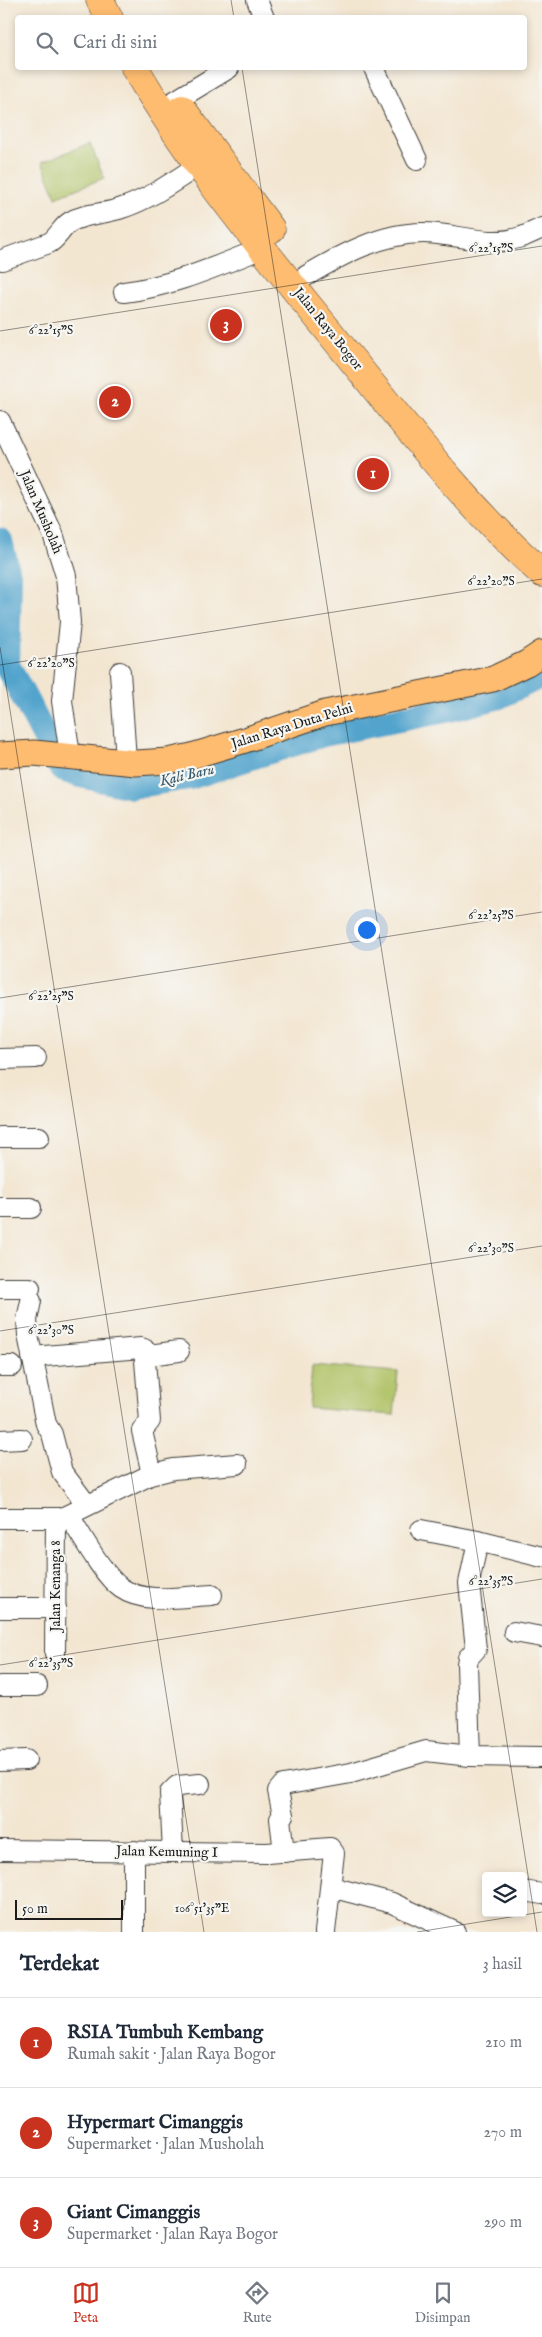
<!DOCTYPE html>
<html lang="id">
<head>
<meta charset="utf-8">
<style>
	body { margin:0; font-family:"IM FELL English",serif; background:#f6f6f7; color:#1f2937 }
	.controls { position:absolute; right:15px; bottom:15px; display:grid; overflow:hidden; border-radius:5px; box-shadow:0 2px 8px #0003 }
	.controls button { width:45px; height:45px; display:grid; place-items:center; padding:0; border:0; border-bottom:1px solid #e0e1e3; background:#fff; color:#1f2937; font:25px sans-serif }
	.scale { position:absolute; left:15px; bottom:12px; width:108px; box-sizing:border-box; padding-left:5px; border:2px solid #1c1c1c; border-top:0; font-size:14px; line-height:18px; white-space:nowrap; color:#1c1c1c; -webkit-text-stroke:4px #f6f6f2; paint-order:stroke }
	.you { position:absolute; left:366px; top:929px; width:18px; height:18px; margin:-12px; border:4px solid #fff; border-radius:50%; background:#1a73e8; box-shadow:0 0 0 8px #1a73e833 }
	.badge { display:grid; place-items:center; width:32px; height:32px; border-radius:50%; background:#c8321e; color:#fff; font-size:16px; font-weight:700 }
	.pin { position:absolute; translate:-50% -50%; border:2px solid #fff; box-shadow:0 1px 5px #0006 }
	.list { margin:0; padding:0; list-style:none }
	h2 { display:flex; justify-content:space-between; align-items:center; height:65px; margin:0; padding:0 20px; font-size:21px }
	h2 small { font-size:16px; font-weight:400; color:#747a83 }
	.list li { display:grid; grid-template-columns:32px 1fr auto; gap:15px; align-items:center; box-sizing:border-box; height:90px; padding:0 20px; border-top:1px solid #e0e1e3 }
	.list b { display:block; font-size:19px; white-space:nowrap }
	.list p { margin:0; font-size:16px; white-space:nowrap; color:#747a83 }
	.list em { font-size:16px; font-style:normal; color:#747a83 }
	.icon { flex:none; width:28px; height:28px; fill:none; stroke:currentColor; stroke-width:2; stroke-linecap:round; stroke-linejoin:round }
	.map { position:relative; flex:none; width:542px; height:1932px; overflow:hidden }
	.search { position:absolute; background:#fff; box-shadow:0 2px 8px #0003; left:15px; right:15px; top:15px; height:55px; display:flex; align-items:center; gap:12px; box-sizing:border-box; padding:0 18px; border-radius:5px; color:#747a83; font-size:19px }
	.sheet { height:335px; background:#fff }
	nav { display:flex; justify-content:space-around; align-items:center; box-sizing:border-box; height:70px; border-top:1px solid #e0e1e3; background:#fff; font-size:14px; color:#747a83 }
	nav a { display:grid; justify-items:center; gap:2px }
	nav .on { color:#c8321e }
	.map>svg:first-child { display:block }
	.pitch { fill:#b0c367; stroke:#667042 }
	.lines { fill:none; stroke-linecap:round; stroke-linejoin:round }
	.river { stroke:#53a4cd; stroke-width:26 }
	.minor-casing { stroke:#3c3a37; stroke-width:22 }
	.major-casing { stroke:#3c3a37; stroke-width:27 }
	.highway-casing { stroke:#3c3a37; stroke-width:29 }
	.minor { stroke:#fff; stroke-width:20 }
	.major { stroke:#fdbc70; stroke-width:25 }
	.highway { stroke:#fdbc70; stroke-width:28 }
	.ticks { fill:none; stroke:#1c1c1c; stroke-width:1; stroke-opacity:0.45 }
	.labels { text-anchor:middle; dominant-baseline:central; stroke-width:4.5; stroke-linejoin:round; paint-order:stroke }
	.street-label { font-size:14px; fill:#1c1c1c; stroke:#f6f6f2 }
	.water-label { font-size:15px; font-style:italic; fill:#35596c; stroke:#f6f6f2 }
	.ticks-label { font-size:12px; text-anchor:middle; fill:#1c1c1c; stroke:#f6f6f2; stroke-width:4.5; stroke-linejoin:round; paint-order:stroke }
</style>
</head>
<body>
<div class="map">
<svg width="542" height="1932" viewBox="0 0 542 1932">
	<rect width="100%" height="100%" fill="#f6f6f2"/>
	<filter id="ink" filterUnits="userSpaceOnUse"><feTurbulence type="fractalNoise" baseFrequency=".02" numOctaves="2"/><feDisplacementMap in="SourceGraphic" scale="10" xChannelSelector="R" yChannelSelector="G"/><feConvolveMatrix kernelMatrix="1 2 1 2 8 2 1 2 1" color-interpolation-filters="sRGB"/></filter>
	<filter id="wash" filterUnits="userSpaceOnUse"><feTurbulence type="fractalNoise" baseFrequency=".0096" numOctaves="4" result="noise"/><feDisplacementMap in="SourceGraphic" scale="20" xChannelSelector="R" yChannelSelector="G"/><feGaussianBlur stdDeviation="1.12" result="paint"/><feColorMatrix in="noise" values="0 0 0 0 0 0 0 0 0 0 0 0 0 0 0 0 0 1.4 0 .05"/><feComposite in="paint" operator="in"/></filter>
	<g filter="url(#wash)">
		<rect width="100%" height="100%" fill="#f3e6d1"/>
		<!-- pitch -->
		<g class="pitch">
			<polygon points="90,143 104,178 56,197 42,162"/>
			<polygon points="312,1365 398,1372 394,1415 309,1408"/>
		</g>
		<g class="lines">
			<!-- river -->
			<polyline class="river" points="0,541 9,579 7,665 62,769 81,775 132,786 189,777 323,734 450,709 497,697 542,675"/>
		</g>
	</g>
	<g filter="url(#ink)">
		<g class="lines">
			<!-- minor casing -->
			<g class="minor-casing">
				<g id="minor">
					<polyline points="257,0 264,18"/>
					<polyline points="374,68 417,160"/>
					<polyline points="160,110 229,68"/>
					<path d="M2 260 49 243C58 238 61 228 70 222 85 213 106 214 122 208 150 199 174 181 199 165"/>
					<path d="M306 276C341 255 381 233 423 233 455 233 490 248 521 237 528 235 535 231 542 228"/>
					<path d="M124 292C173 286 217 266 263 248"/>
					<polyline points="0,421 53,534 66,576 70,622 62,701 70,755"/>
					<polyline points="120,672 126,760"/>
					<polyline points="0,1059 36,1058"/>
					<polyline points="0,1137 39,1137"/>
					<polyline points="0,1208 31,1208"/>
					<polyline points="0,1288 30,1288"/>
					<polyline points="31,1301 27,1320 28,1335 46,1424 52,1434 62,1472 87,1505"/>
					<polyline points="144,1349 150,1421 142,1431 152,1474"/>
					<polyline points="32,1357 141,1348 149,1355 179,1351"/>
					<polyline points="0,1366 12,1366"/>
					<polyline points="0,1440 22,1439"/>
					<path d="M69 1516C82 1536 103 1575 121 1588 145 1605 185 1596 212 1595"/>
					<polyline points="0,1518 62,1518 150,1475 173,1469 237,1464"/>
					<polyline points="421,1530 478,1541 542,1557"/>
					<polyline points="0,1608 56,1608"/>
					<polyline points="514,1632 542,1637"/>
					<polyline points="55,1654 56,1518"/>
					<polyline points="0,1686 37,1686"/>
					<polyline points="470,1756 467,1664 468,1658 476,1649 469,1583 478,1541"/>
					<polyline points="0,1761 26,1760"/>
					<polyline points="0,1850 267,1853 330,1848 334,1853 325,1932"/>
					<polyline points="173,1852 170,1793 177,1786 200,1784"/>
					<polyline points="284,1852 280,1819 283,1815 278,1791 283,1785 351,1773 426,1751 470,1756 542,1757"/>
					<polyline points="331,1887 392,1903 455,1932"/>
					<polyline points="523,1891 542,1894"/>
					<polyline points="134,1932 134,1851"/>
				</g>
			</g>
			<!-- major casing -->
			<g class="major-casing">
				<polyline id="major" points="0,755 34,753 136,763 168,761 192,756 245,740 325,713 493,679 527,663 542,653"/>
			</g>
			<!-- highway casing -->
			<g class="highway-casing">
				<g id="highway">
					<polyline points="100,0 109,18"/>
					<path d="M135 68C194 169 271 259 344 350 407 427 467 507 542 573"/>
					<polyline points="182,109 271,229"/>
				</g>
			</g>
			<!-- minor -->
			<use href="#minor" class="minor"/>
			<!-- major -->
			<use href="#major" class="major"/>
			<!-- highway -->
			<use href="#highway" class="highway"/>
		</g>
	</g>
	<!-- ticks -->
	<path class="ticks" d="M231 0 234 18M242 68 537 1932M0 331 542 246M0 647 204 1932M0 665 542 579M0 998 542 912M0 1331 542 1246M0 1665 542 1579M417 1932 542 1912"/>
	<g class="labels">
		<!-- street labels -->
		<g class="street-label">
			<text transform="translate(328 329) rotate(51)">Jalan Raya Bogor</text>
			<text transform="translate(41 512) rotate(67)">Jalan Musholah</text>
			<text transform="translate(292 726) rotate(-17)">Jalan Raya Duta Pelni</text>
			<text transform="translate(56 1586) rotate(-90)">Jalan Kenanga 8</text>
			<text transform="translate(167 1852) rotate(1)">Jalan Kemuning I</text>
		</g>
		<!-- water labels -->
		<g class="water-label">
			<text transform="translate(187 775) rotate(-13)">Kali Baru</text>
		</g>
	</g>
	<g class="ticks-label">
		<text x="491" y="252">6°22'15"S</text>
		<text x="51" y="334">6°22'15"S</text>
		<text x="491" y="585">6°22'20"S</text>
		<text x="51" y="667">6°22'20"S</text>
		<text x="491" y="919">6°22'25"S</text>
		<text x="51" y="1000">6°22'25"S</text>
		<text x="491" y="1252">6°22'30"S</text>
		<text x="51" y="1334">6°22'30"S</text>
		<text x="491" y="1585">6°22'35"S</text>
		<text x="51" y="1667">6°22'35"S</text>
		<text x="202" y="1912">106°51'35"E</text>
	</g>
</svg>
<div class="controls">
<button><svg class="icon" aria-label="layers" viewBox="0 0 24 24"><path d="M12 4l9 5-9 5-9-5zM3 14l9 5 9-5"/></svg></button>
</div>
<div class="scale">50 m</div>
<div class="you"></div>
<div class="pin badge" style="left:373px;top:474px">1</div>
<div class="pin badge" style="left:115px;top:402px">2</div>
<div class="pin badge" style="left:226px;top:325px">3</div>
<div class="search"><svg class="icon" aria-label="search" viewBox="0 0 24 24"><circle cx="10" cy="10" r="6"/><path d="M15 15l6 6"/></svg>Cari di sini</div>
</div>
<section class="sheet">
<h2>Terdekat<small>3 hasil</small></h2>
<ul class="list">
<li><span class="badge">1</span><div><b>RSIA Tumbuh Kembang</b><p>Rumah sakit · Jalan Raya Bogor</p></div><em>210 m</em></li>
<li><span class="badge">2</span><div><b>Hypermart Cimanggis</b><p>Supermarket · Jalan Musholah</p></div><em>270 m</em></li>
<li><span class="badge">3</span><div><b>Giant Cimanggis</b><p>Supermarket · Jalan Raya Bogor</p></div><em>290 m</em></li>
</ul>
</section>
<nav>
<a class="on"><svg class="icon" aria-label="map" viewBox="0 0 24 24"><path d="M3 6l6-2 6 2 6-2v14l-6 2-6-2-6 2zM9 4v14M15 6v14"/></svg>Peta</a>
<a><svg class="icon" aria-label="directions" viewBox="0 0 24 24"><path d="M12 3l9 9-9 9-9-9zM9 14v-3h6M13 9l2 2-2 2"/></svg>Rute</a>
<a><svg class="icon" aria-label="saved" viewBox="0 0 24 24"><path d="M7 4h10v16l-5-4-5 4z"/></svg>Disimpan</a>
</nav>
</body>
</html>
